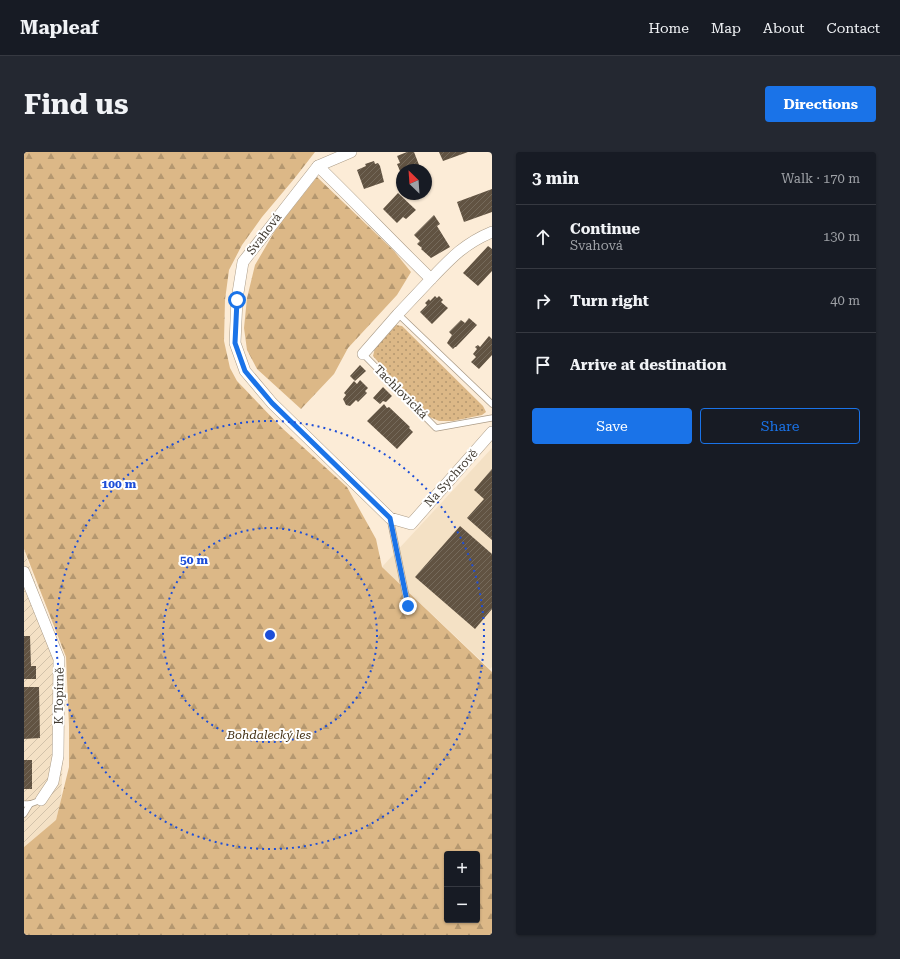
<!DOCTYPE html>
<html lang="en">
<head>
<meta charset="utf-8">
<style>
	body { margin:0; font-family:"Roboto Serif",serif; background:#242831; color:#f1f3f6 }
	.controls { position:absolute; right:12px; bottom:12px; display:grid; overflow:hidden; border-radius:4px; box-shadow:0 1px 3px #0004 }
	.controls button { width:36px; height:36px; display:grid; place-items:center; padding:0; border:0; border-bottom:1px solid #363941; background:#171b24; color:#f1f3f6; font:20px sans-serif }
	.compass { position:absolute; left:372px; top:12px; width:36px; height:36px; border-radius:50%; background:#171b24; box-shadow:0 1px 3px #0004; rotate:335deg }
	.stop { position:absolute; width:12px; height:12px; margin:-9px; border:3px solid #1a73e8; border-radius:50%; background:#fff }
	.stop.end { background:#1a73e8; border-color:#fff; box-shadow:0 1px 4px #0008 }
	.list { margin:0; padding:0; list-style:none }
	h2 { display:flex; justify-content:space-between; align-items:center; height:52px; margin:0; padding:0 16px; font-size:17px }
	h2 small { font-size:13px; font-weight:400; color:#9ea1a6 }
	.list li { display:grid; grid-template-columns:26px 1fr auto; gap:12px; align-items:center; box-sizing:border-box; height:64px; padding:0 16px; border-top:1px solid #363941 }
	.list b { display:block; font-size:15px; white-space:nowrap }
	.list p { margin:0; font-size:13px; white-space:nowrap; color:#9ea1a6 }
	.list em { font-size:13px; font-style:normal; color:#9ea1a6 }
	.actions { display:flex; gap:8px; padding:12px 16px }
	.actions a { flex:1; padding:9px 0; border:1px solid #1a73e8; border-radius:4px; text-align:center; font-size:14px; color:#1a73e8 }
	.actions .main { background:#1a73e8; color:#fff }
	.icon { flex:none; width:22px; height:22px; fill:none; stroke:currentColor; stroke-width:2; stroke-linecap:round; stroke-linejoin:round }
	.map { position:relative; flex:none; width:468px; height:783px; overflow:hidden; border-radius:4px }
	header { display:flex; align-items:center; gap:24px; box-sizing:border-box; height:56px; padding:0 20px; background:#171b24; border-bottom:1px solid #363941 }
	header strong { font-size:19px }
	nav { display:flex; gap:22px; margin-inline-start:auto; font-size:14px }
	.intro { display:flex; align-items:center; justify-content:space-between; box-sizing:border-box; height:96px; padding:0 24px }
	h1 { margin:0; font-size:28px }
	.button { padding:10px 18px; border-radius:4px; background:#1a73e8; color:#fff; font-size:14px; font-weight:700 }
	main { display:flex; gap:24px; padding:0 24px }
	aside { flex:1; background:#171b24; border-radius:4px; box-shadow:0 1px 3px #0004 }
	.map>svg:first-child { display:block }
	.built { fill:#f4e1c5 }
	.industrial { fill:url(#industrial-furrows) }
	.forest { fill:url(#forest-firs); fill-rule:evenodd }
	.park { fill:url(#park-dots) }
	.building { fill:url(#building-hatch) }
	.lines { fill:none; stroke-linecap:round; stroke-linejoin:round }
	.service-casing { stroke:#ab9c88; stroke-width:7 }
	.minor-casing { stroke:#ab9c88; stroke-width:12 }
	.service { stroke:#fff; stroke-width:5.5 }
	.minor { stroke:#fff; stroke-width:11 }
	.route { stroke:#1a73e8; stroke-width:5 }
	.ring { fill:none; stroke:#1d4ed8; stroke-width:2; stroke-dasharray:2 4 }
	.labels { text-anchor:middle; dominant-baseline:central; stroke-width:4; stroke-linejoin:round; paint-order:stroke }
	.street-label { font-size:12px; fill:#3f3930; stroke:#fff }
	.park-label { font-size:12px; font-style:italic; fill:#443013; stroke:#fff }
	.centre { fill:#1d4ed8; stroke:#fff; stroke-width:2 }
	.ring-label { font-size:12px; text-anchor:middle; font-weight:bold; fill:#1d4ed8; stroke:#fff; stroke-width:4; stroke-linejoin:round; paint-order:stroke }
</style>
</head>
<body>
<header>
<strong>Mapleaf</strong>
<nav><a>Home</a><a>Map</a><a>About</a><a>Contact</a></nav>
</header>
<div class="intro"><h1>Find us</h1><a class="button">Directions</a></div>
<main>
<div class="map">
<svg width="468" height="783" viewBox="0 0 468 783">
	<defs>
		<pattern id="industrial-furrows" width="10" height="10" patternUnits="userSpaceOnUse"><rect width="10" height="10" fill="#f4e1c5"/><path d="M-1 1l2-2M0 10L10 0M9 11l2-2" fill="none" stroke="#d2c2aa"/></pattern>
		<pattern id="forest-firs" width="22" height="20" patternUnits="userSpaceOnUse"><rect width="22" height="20" fill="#dcb887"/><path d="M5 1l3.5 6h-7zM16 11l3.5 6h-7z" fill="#b4976f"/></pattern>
		<pattern id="park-dots" width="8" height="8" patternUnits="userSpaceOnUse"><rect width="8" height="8" fill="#dcb887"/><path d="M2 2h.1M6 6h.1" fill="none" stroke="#b4976f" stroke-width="1.8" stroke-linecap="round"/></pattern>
		<pattern id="building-hatch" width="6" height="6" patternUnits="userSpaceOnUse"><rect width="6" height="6" fill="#615342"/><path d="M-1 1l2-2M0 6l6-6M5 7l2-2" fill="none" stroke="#756a5b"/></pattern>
	</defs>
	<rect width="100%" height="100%" fill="#fcecd7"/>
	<!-- built -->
	<polygon class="built" points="468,296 468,515 466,517 358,415"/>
	<!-- industrial -->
	<polygon class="industrial" points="0,398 37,506 39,604 37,648 32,668 0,695"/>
	<!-- forest -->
	<g class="forest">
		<path d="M0 0H291L270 27 238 65 218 93 205 118 201 148 200 189 206 216 213 229 258 276 323 335 352 387 358 415 468 520V783H0V695L32 668 45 615V574L42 505 0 397ZM423 702H453V768H423Z"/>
		<polygon points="293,25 370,99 387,120 373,143 324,196 310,222 277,257 233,217 223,198 220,176 223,146 231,113 252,77"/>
	</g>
	<!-- park -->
	<polygon class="park" points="372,173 378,174 459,254 462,260 458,263 429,269 415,269 401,263 349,204 351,196"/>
	<!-- building -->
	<g class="building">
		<polygon points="383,0 390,0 397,18 378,18 378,24 373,12 376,11 373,4"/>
		<polygon points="415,0 444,0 419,9"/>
		<polygon points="350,9 351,12 354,11 356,14 360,30 340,37 333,18 342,14 341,12"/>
		<polygon points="468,37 468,60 440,70 433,50"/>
		<polygon points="374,41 392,58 382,67 379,65 373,71 359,57"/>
		<polygon points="410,63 416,72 413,74 426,95 407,106 397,97 398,96 393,92 396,89 390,83"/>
		<polygon points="464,94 468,97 468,119 454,134 439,121"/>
		<polygon points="411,144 413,146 415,144 419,148 417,150 424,156 408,172 396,160 403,153 401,151 405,147 406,149"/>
		<polygon points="445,166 453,173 432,195 431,195 429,197 423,191 428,183 425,180 437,168 441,171"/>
		<polygon points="465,184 468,187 468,203 455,217 447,210 452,205 449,202 453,197 451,195 454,193 456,195"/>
		<polygon points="336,213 342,219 331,229 326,224"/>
		<polygon points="336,228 344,236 341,239 343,241 334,250 332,248 326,254 322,253 319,247 322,243 320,241 330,229 333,232"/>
		<polygon points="359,235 368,244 362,250 359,249 356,252 349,246"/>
		<polygon points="360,252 363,256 365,255 386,275 385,276 389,280 373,297 343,269"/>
		<polygon points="468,317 468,388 443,366 460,347 450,338"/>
		<polygon points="436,374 468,402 468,457 451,477 391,425"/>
		<polygon points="0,484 6,484 7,514 12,514 12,527 0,527"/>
		<polygon points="0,535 15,535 16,586 0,587"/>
		<rect x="0" y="608" width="8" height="29"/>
	</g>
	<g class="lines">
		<!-- service casing -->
		<g class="service-casing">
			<g id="service">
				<polyline points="374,162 468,252"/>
				<polyline points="339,202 412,276 468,266"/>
				<polyline points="366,366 384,454"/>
				<polyline points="0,652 6,652 17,648"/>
				<polyline points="0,662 6,652"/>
			</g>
		</g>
		<!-- minor casing -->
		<g class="minor-casing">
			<g id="minor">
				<polyline points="327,0 294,14 219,110 213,147 211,191 221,219 248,251 366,366 387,372 468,280"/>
				<path d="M294 14C332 51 369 90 407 127L374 162 339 202"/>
				<path d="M407 127C427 106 441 91 468 80"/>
				<polyline points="0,420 35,507 34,604 29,630 17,648"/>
			</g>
		</g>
		<!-- service -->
		<use href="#service" class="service"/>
		<!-- minor -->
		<use href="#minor" class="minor"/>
	</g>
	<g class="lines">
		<!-- route -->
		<polyline class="route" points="213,148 211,191 221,219 248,251 366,366 384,454"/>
	</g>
	<!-- distance rings -->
	<g class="ring">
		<circle cx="246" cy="483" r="107"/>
		<circle cx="246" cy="483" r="214"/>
	</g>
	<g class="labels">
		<!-- street labels -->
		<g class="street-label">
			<text transform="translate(240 82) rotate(-53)">Svahová</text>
			<text transform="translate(377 240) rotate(45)">Tachlovická</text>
			<text transform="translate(427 326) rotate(-48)">Na Sychrově</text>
			<text transform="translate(35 544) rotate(-89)">K Topírně</text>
		</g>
		<!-- park labels -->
		<g class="park-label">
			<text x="245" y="583">Bohdalecký les</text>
		</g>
	</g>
	<circle cx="246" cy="483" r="6" class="centre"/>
	<g class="ring-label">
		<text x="95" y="336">100 m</text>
		<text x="170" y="412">50 m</text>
	</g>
</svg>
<div class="controls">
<button>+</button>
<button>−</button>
</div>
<svg class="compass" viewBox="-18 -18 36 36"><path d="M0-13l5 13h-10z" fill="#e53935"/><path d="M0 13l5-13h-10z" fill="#9ea1a6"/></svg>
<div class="stop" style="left:213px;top:148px"></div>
<div class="stop end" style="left:384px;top:454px"></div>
</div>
<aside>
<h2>3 min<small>Walk · 170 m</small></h2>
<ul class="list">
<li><svg class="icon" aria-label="ahead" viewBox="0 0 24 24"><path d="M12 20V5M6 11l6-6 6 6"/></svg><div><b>Continue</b><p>Svahová</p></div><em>130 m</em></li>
<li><svg class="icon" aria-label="right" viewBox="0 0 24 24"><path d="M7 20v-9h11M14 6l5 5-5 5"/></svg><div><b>Turn right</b></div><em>40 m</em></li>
<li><svg class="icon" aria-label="arrive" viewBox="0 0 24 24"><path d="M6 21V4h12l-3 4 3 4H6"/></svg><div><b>Arrive at destination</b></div></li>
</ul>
<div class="actions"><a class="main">Save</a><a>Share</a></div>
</aside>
</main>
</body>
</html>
